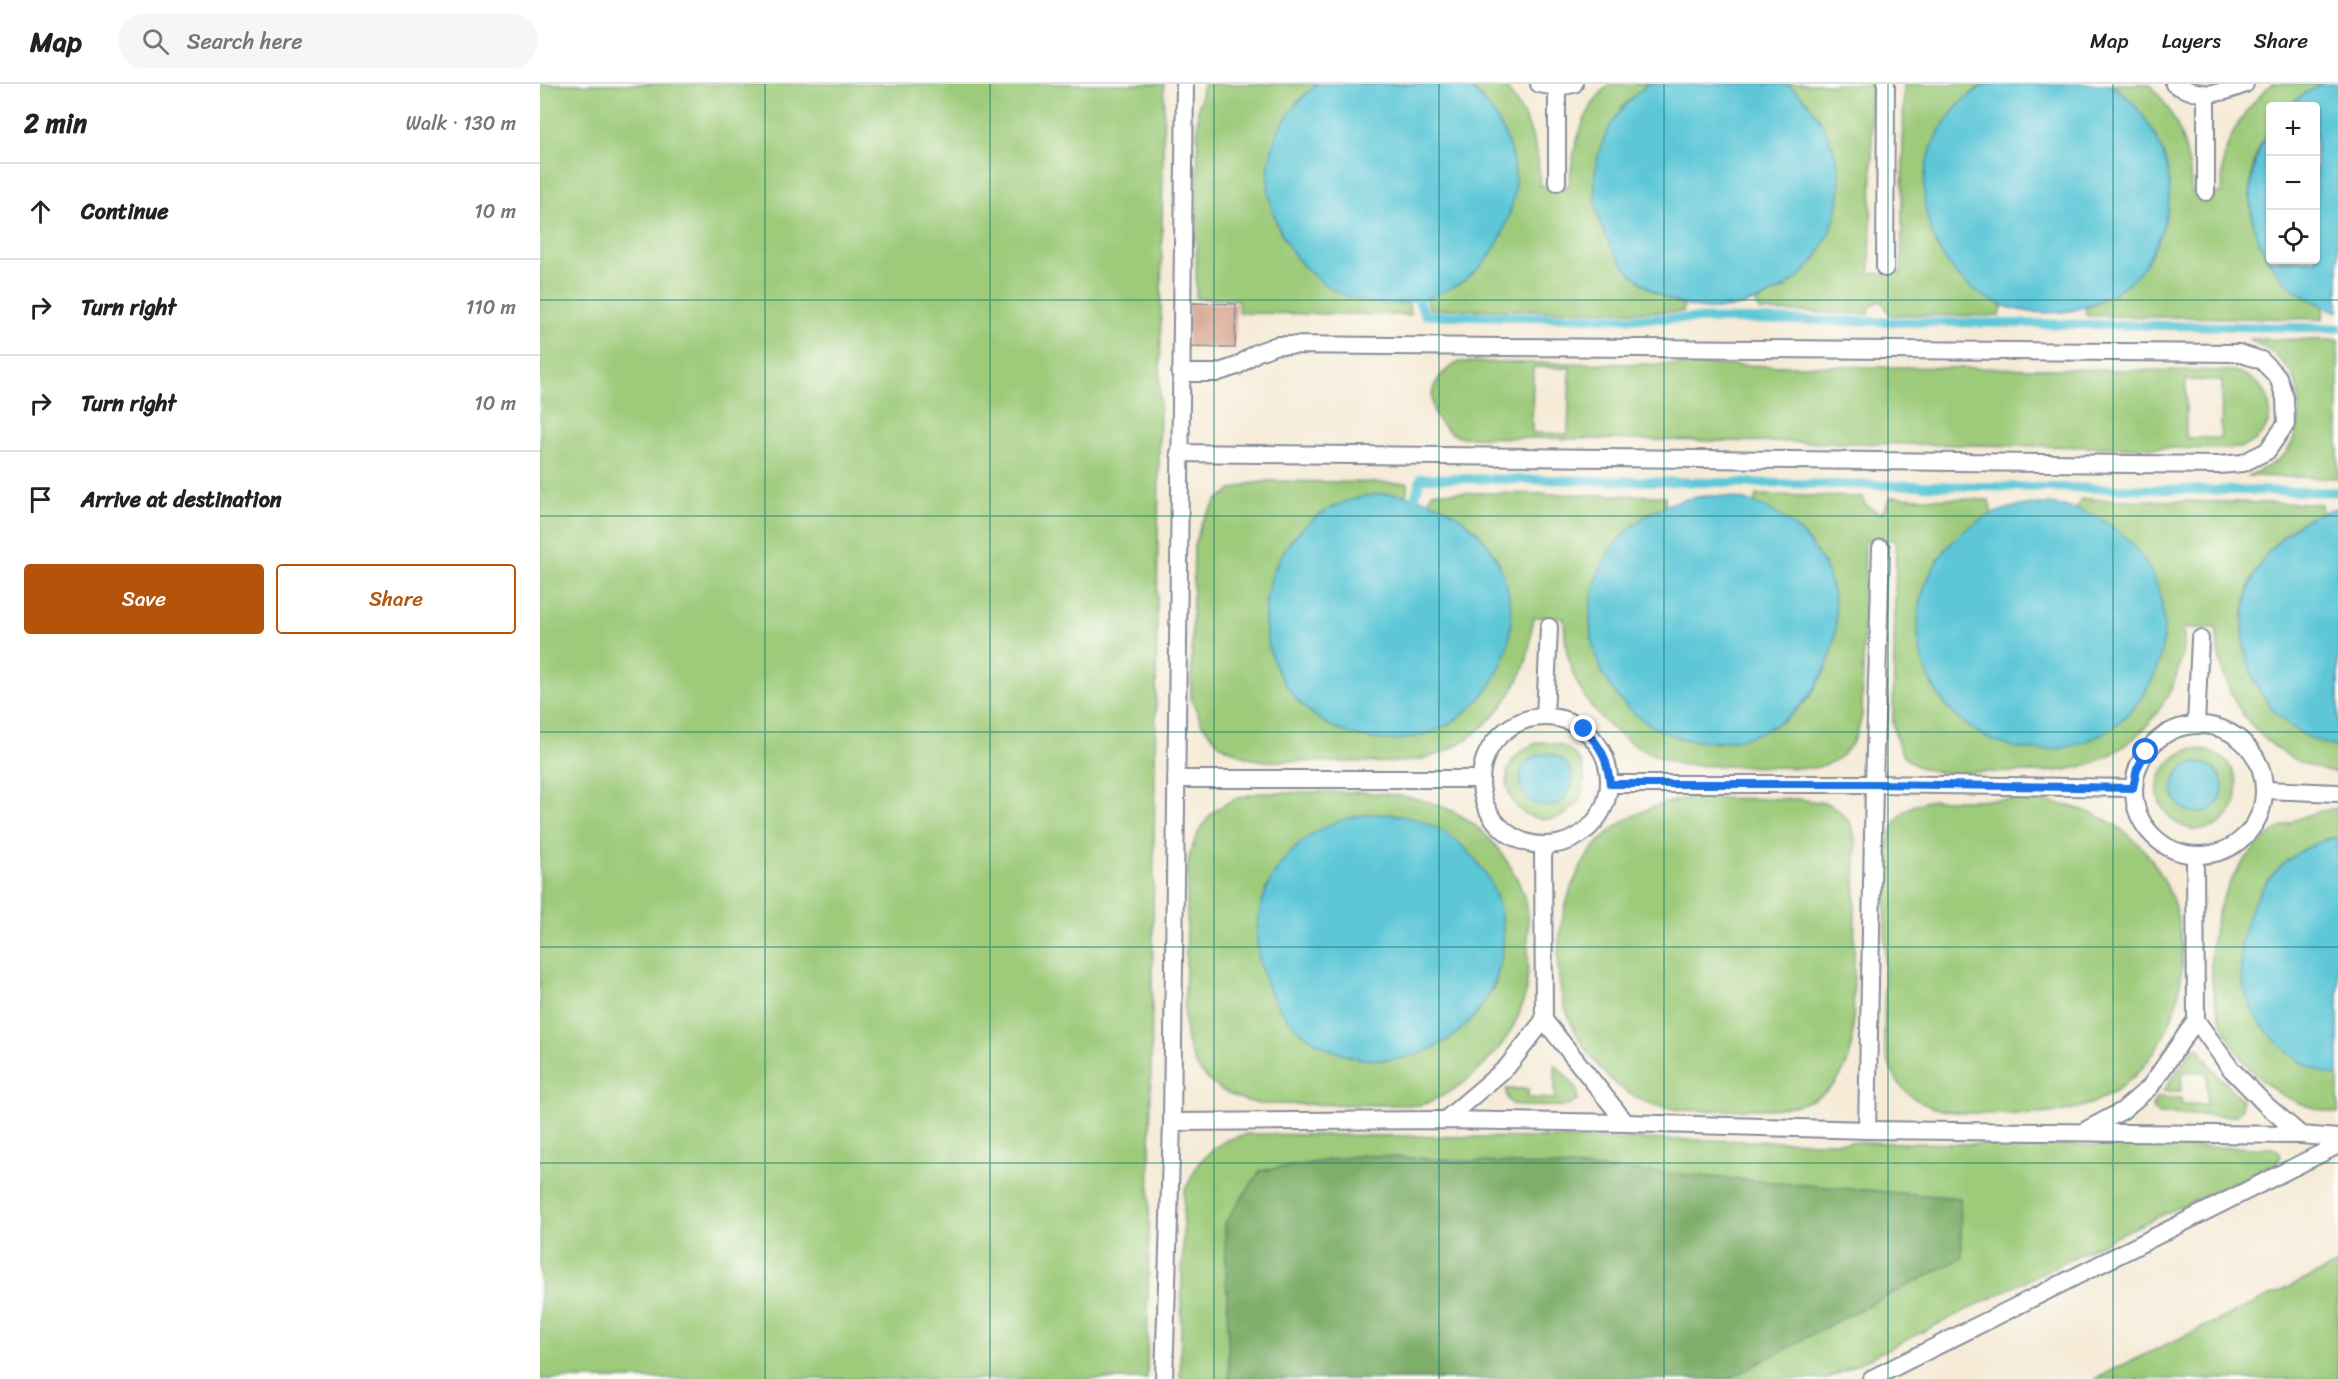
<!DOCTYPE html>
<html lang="en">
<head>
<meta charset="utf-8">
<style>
	body { margin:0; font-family:Sriracha,sans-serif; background:#f6f6f6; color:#222 }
	.controls { position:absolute; right:18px; top:18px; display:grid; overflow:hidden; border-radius:6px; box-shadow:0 2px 4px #0004 }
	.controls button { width:54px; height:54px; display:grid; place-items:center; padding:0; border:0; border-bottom:2px solid #e0e0e0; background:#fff; color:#222; font:30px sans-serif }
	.stop { position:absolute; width:18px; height:18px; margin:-14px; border:4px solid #1a73e8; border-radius:50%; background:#fff }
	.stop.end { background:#1a73e8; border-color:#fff; box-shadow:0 2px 6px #0008 }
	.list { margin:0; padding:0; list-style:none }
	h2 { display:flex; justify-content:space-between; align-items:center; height:78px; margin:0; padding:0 24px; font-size:26px }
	h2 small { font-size:20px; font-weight:400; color:#767676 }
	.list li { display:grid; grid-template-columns:39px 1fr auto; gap:18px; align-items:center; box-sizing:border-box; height:96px; padding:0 24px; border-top:2px solid #e0e0e0 }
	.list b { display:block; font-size:22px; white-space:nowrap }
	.list em { font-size:20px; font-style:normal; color:#767676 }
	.actions { display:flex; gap:12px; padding:18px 24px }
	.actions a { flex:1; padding:14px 0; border:2px solid #b45309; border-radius:6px; text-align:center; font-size:21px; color:#b45309 }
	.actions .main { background:#b45309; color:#fff }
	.icon { flex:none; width:33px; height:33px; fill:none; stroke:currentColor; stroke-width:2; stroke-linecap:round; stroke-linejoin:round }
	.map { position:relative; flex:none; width:1798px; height:1295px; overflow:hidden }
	header { display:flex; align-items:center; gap:36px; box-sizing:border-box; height:84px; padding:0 30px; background:#fff; border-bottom:2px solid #e0e0e0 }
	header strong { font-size:28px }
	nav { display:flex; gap:33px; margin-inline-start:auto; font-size:21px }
	.search { width:420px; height:54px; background:#f6f6f6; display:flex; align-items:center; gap:15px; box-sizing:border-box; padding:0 21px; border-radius:33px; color:#767676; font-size:22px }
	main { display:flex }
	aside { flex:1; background:#fff }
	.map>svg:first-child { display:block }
	.green { fill:#9dcb7a; stroke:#5c7d6c; stroke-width:1.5; fill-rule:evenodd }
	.forest { fill:#7eaf6a; stroke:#4c6f64; stroke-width:1.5 }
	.water { fill:#5dc7d8; stroke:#3c7b9b; stroke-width:1.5 }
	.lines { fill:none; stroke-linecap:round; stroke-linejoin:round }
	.stream { stroke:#5dc7d8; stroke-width:9 }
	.building { fill:#d39c86 }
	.service-casing { stroke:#888d9a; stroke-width:20 }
	.service { stroke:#fff; stroke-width:16 }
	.route { stroke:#1a73e8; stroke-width:8 }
	.grid { fill:none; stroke:#0f766e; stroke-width:1.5; stroke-opacity:0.55 }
</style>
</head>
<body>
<header>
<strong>Map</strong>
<div class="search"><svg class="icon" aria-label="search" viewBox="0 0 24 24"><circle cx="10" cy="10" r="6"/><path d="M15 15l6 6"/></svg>Search here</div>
<nav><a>Map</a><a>Layers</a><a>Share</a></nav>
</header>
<main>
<aside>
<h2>2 min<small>Walk · 130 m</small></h2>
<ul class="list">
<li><svg class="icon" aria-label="ahead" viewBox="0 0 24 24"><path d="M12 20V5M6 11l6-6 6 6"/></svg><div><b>Continue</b></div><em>10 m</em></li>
<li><svg class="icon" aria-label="right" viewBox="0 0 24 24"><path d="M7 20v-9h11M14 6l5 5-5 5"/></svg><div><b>Turn right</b></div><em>110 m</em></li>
<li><svg class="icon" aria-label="right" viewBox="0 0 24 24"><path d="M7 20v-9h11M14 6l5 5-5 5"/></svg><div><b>Turn right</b></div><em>10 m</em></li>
<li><svg class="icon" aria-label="arrive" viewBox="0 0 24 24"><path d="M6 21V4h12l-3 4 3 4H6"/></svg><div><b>Arrive at destination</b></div></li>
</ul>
<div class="actions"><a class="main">Save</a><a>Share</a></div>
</aside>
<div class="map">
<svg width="1798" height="1295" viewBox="0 0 1798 1295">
	<rect width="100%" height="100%" fill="#fdfcf7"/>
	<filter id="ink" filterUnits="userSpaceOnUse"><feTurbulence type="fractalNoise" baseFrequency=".0167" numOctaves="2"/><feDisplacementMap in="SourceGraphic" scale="12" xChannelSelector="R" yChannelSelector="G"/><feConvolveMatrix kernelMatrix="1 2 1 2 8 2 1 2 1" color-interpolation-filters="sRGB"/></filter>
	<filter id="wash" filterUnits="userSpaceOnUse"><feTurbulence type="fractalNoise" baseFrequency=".008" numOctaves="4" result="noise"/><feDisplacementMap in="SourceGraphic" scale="24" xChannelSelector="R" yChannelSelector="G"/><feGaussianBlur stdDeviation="1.35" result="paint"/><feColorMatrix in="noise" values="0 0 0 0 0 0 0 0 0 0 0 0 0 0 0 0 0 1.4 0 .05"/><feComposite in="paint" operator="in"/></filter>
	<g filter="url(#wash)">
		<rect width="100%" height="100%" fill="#f5ebd7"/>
		<!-- green -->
		<g class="green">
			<polygon points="0,0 624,0 607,1295 0,1295"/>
			<polygon points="663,0 777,0 755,20 856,220 868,218 871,231 699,229 698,216 656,214 658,26"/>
			<path d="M926 0H964C988 34 999 59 1000 101L1029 102C1033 64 1040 29 1069 0H1108L1081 24 1114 208 1144 221 1143 228 889 225 887 215 922 198 942 13Z"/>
			<path d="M1245 0H1331L1332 76 1330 189 1361 190 1364 0H1447L1436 5 1396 162C1416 190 1431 207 1463 221L1459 232 1350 231 1341 216 1330 223 1329 230 1219 227 1216 218 1247 203 1268 18Z"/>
			<path d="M1568 0H1609C1639 31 1649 66 1652 108L1682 109C1683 100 1682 90 1683 80 1687 50 1709 20 1732 0H1782L1763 10 1749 22H1730C1730 29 1732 39 1730 45 1728 51 1723 56 1721 61 1715 71 1712 86 1711 96 1703 148 1736 203 1784 222L1783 235 1547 232 1545 224 1577 208Z"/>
			<path d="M1709 255 1798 256V394L1709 392C1720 386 1733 381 1742 373 1760 358 1765 310 1752 290 1741 273 1726 264 1709 255Z"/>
			<path d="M920 278 1692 287C1734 294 1746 347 1702 363 1697 365 1690 364 1684 365L919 353C882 336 883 294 920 278ZM993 283 1030 284 1028 350 992 349ZM1646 296 1682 297 1681 354H1646Z"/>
			<path d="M729 397 868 399 866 412 844 410 752 455 734 485 725 519 757 617 785 639 818 652 887 650 919 634 944 610 962 580 959 478 939 449 911 427 889 418 892 408 1125 412V423L1103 434 1110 641 1142 655 1178 659 1244 637 1270 613 1287 582 1284 480 1264 452 1236 430 1214 420 1217 411 1323 413 1324 420 1341 430 1351 413 1449 416 1452 431 1430 442 1390 598C1397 608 1403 620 1412 628 1456 670 1517 676 1569 645 1580 639 1588 628 1597 620L1564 437 1536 426 1541 415 1781 420 1782 429 1755 442 1729 466 1711 496 1703 530 1704 565 1715 598 1795 662 1798 663V689C1734 679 1689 631 1678 567 1677 560 1678 551 1676 544H1644C1646 606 1601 667 1540 683 1510 690 1479 688 1449 688 1426 688 1398 692 1377 682 1360 674 1356 657 1353 640L1356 456 1325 457 1322 631C1316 660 1304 678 1274 684L1143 681C1091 668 1046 633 1030 580 1025 565 1025 549 1024 534L994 533C990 547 991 564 986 578 969 626 927 667 876 676 856 680 836 678 816 678 786 678 755 677 725 677L708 674 680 661 662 640 651 614 652 554 654 462 662 437 678 415 692 406 708 400Z"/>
			<path d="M1001 658C1069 660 1050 747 995 734 984 731 975 723 971 714 959 687 975 665 1001 658ZM996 673 1031 699C1026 720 1005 728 987 714L983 684Z"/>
			<path d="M1651 665C1718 665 1707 753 1652 745 1643 743 1635 740 1629 732 1605 707 1622 674 1651 665ZM1655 679 1663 680 1668 726C1655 729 1647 727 1637 718L1641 686Z"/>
			<path d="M719 709C779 709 862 700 916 729 950 747 979 786 987 824 989 837 988 852 988 865 988 883 988 903 983 919 968 965 926 1007 880 1021L719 1020C693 1014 669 1004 655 979 639 950 646 911 646 879 647 846 647 812 648 778 658 737 676 716 719 709ZM744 776 963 866 955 901 937 930 911 954 879 970 845 976 810 973 777 959 730 908 719 875 718 840 726 805Z"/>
			<path d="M1150 714 1258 715 1286 719 1296 724 1310 738 1316 757 1313 944C1312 952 1312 963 1310 971 1297 1014 1261 1025 1221 1025 1178 1025 1125 1034 1088 1009 1060 991 1037 957 1026 926 1008 878 1022 797 1058 759 1083 732 1114 720 1150 714Z"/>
			<path d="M1395 716C1448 717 1507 709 1556 731 1667 779 1671 956 1565 1013 1523 1036 1474 1030 1428 1029 1378 1028 1348 1004 1344 954L1346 766C1353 735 1362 720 1395 716Z"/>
			<path d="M1798 724V753L1784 755 1760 978 1798 992V1029C1627 1007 1630 747 1798 724Z"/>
			<polygon points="1655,962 1659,964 1675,988 1702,1016 1702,1025 1695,1032 1620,1030 1613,1025 1612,1022 1617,1013 1641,1014 1641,1020 1667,1020 1667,988 1642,988 1641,1007 1623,1007"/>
			<polygon points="1015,980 1036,1003 1038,1016 1028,1022 979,1022 972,1020 967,1015 966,1005 988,1005 988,1014 1015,1015"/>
			<polygon points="707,1050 1733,1064 1739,1067 1740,1072 1737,1079 1587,1147 1287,1295 640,1295 644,1108 658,1080 672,1066 687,1056"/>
			<polygon points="1798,1180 1798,1295 1555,1295 1574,1285"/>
		</g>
		<!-- forest -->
		<polygon class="forest" points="822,1071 1112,1088 1420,1114 1422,1174 1301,1235 1189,1295 689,1295 685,1139 720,1087"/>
		<!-- water -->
		<g class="water">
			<path d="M777 0H926C960 28 984 75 972 121 967 140 960 159 948 174 911 220 836 235 787 202 738 168 714 106 737 50 746 30 761 15 777 0Z"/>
			<path d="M1108 0C1141 0 1175 0 1208 0 1219 0 1234 0 1244 0 1255 3 1268 18 1274 27 1307 75 1308 121 1278 171 1267 189 1249 202 1230 211 1099 276 983 96 1108 0Z"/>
			<path d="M1447 0C1479 0 1511 0 1543 0 1550 0 1563 0 1570 1 1582 6 1598 24 1605 35 1639 84 1636 129 1606 179 1596 197 1575 209 1557 218 1537 228 1514 230 1491 228 1403 218 1356 118 1402 43 1413 25 1429 9 1447 0Z"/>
			<path d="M1782 0H1798V228C1778 220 1758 211 1743 195 1703 153 1702 92 1730 44V176H1776V22H1749L1763 10Z"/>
			<circle cx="848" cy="533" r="123"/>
			<circle cx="1173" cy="535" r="123"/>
			<circle cx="1501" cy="543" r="123"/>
			<path d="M1798 424V663C1701 644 1672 519 1742 454 1758 439 1777 428 1798 424Z"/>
			<circle cx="1006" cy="696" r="26"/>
			<circle cx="1658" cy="704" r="25"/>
			<circle cx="840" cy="853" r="123"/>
			<path d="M1798 753V992C1781 990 1762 979 1749 969 1735 957 1722 944 1713 928 1677 858 1722 767 1798 753Z"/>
		</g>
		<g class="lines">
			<!-- stream -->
			<g class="stream">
				<polyline points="878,216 885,231 1798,244"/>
				<polyline points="875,413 881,394 1798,408"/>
			</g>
		</g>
		<g id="blocks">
			<!-- building -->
			<polygon class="building" points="648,219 696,220 695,264 647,263"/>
		</g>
	</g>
	<g filter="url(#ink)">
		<use href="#blocks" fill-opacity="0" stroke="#888d9a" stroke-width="1.5"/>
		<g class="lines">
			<!-- service casing -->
			<g class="service-casing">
				<g id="service">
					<polyline points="999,0 1017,3 1034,0"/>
					<path d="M1634 0C1659 14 1680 11 1705 0"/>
					<polyline points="1666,11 1666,108"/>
					<polyline points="1017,98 1017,3"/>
					<polyline points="1345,184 1346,0"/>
					<polyline points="639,369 1678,381 1703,379 1727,367 1746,340 1745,314 1738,293 1721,276 1698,269 737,261 716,269 697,282 676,289 640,289"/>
					<circle cx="1005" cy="697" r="64"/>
					<polyline points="1005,633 1009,543"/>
					<circle cx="1659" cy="706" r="65"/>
					<polyline points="1656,641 1660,555"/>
					<polyline points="636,695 940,695"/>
					<polyline points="1070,700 1334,700 1593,704"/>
					<polyline points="1725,706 1798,709"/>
					<polyline points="1655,772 1656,936 1691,985 1726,1021 1761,1051"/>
					<polyline points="1004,936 1086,1039"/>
					<polyline points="905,1036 967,983 1004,936 1003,762"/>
					<polyline points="632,1038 905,1036 1086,1039 1327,1046 1761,1051 1798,1054"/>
					<polyline points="1327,1046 1334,700 1341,464"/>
					<polyline points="1546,1046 1582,1027 1610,1003 1656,936"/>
					<polyline points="624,1295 632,1038 645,0"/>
					<polyline points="1331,1295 1798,1061"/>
				</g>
			</g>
			<!-- service -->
			<use href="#service" class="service"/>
		</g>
	</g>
	<g class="lines" filter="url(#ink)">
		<!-- route -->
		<path class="route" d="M1044 645C1062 664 1067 674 1070 700H1334L1593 704 1597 685 1606 668"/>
	</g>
	<!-- grid -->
	<path class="grid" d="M225 0V1295M450 0V1295M674 0V1295M899 0V1295M1124 0V1295M1348 0V1295M1573 0V1295M0 216H1798M0 432H1798M0 648H1798M0 863H1798M0 1079H1798"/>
</svg>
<div class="controls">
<button>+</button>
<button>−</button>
<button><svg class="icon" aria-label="locate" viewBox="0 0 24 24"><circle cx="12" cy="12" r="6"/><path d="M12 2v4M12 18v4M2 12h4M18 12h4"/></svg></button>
</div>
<div class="stop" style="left:1606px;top:668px"></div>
<div class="stop end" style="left:1044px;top:645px"></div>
</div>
</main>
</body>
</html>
